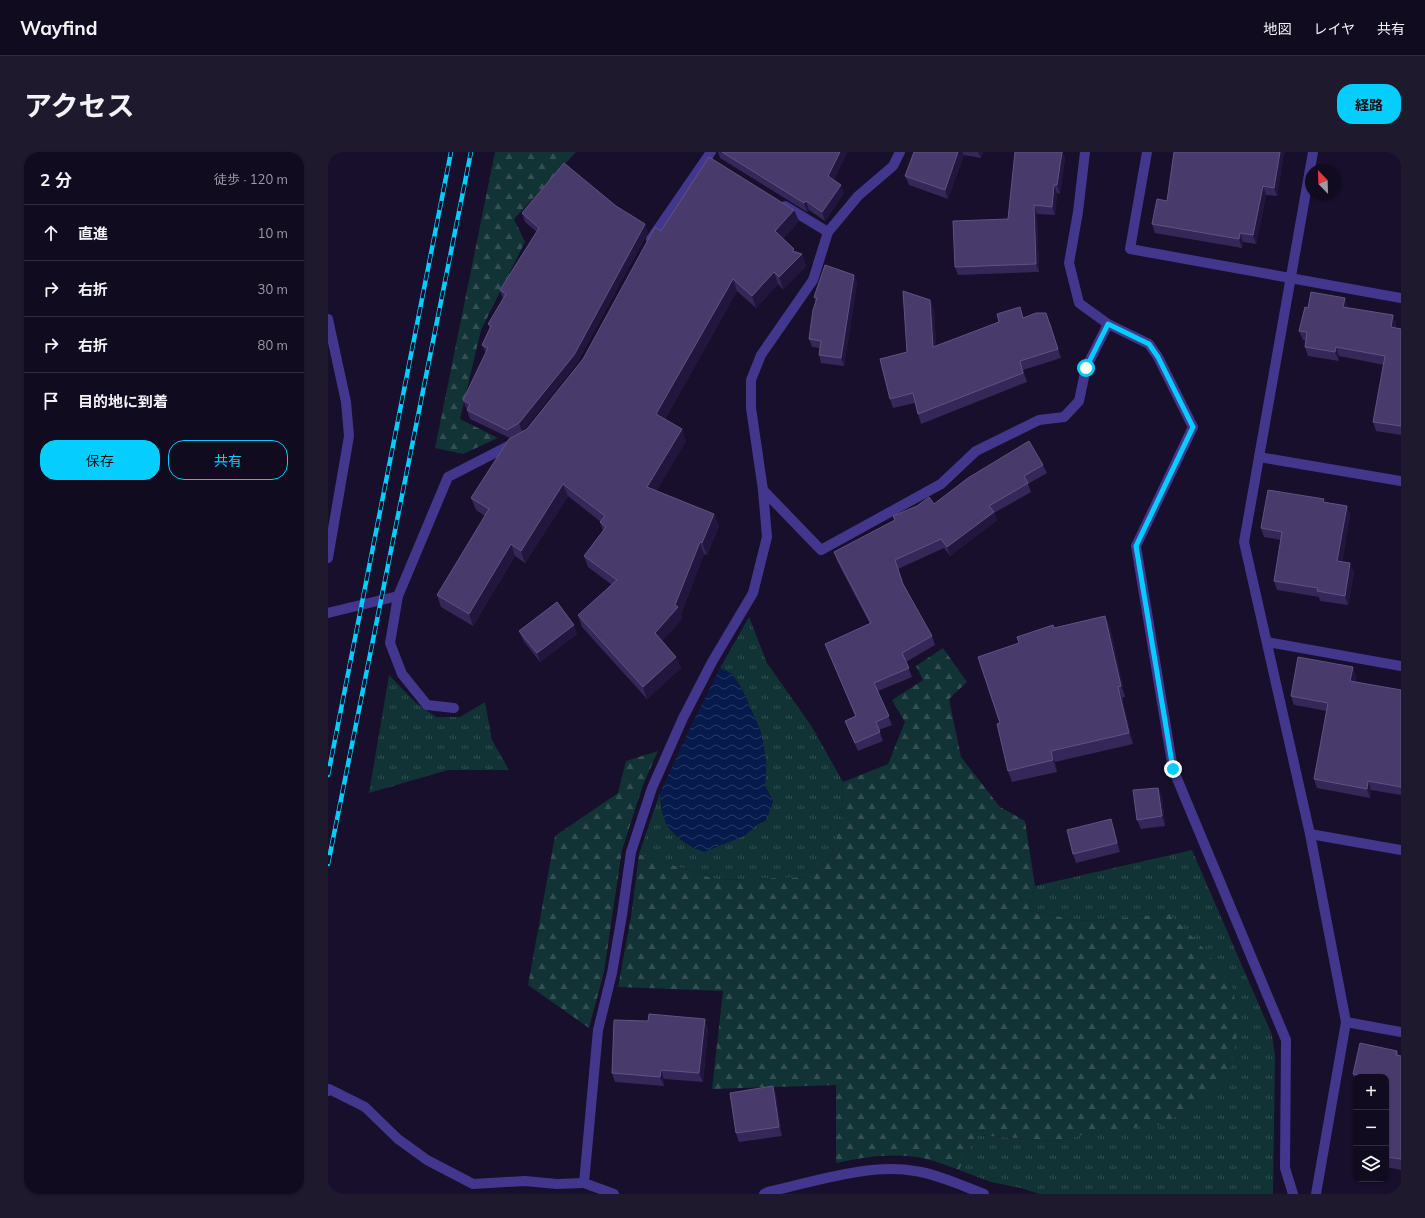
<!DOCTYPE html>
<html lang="ja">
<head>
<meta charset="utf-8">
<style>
	body { margin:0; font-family:Mulish,"Noto Sans JP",sans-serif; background:#1e192d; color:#f1f3f6 }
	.controls { position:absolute; right:12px; bottom:12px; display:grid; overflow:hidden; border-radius:8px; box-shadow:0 1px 3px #0004 }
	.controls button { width:36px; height:36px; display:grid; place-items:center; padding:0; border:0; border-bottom:1px solid #302b3e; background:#110b20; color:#f1f3f6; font:20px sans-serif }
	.compass { position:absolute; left:977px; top:12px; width:36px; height:36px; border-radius:50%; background:#110b20; box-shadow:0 1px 3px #0004; rotate:337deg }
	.stop { position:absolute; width:12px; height:12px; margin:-9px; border:3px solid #05ceff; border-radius:50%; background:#fff }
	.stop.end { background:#05ceff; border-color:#fff; box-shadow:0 1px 4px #0008 }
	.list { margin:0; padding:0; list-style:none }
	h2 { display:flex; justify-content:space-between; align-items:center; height:52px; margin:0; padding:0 16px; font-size:17px }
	h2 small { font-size:13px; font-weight:400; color:#9c9ba5 }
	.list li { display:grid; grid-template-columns:26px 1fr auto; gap:12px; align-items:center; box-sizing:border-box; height:56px; padding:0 16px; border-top:1px solid #302b3e }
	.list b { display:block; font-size:15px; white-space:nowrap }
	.list em { font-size:13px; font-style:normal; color:#9c9ba5 }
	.actions { display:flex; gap:8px; padding:12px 16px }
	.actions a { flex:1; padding:9px 0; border:1px solid #05ceff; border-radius:16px; text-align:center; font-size:14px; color:#05ceff }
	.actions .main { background:#05ceff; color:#111 }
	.icon { flex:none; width:22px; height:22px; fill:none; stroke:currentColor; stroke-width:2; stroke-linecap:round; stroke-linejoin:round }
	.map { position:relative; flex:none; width:1073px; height:1042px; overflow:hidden; border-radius:16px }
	header { display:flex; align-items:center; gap:24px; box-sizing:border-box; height:56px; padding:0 20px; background:#110b20; border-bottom:1px solid #302b3e }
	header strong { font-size:19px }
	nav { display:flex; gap:22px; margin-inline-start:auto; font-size:14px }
	.intro { display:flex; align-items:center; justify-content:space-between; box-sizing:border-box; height:96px; padding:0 24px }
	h1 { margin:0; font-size:28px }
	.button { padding:10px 18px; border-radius:16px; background:#05ceff; color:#111; font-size:14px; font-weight:700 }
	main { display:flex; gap:24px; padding:0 24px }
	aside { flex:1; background:#110b20; border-radius:16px; box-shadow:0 1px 3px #0004 }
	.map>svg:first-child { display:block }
	.grass { fill:url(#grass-tufts) }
	.forest { fill:url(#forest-firs) }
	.water { fill:url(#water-waves) }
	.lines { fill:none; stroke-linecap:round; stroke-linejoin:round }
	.street { stroke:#43378d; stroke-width:10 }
	.rail-casing { stroke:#05ceff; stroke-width:4.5 }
	.rail { stroke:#170f2b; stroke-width:3; stroke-dasharray:9; stroke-linecap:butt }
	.wall { fill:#362759 }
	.shaded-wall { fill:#22163f }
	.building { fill:#483a6b; stroke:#605382 }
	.route { stroke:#05ceff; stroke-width:5 }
</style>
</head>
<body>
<header>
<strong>Wayfind</strong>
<nav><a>地図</a><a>レイヤ</a><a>共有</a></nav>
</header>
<div class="intro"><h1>アクセス</h1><a class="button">経路</a></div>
<main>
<aside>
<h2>2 分<small>徒歩 · 120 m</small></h2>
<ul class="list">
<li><svg class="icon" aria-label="ahead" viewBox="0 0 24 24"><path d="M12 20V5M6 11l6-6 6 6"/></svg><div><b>直進</b></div><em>10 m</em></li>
<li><svg class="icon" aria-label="right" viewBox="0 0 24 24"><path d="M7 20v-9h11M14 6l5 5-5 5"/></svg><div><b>右折</b></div><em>30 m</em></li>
<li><svg class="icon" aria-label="right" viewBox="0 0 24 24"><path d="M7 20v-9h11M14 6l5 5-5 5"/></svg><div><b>右折</b></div><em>80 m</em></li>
<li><svg class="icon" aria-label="arrive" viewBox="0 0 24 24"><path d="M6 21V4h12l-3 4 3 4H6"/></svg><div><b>目的地に到着</b></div></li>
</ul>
<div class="actions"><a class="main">保存</a><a>共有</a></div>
</aside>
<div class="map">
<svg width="1073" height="1042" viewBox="0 0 1073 1042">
	<defs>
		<pattern id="grass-tufts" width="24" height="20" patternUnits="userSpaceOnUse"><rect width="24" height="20" fill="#123335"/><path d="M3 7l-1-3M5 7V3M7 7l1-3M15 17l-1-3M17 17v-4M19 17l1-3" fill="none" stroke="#345053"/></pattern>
		<pattern id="forest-firs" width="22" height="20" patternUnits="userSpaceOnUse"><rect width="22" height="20" fill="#123335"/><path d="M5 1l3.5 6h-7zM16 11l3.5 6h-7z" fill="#345053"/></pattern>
		<pattern id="water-waves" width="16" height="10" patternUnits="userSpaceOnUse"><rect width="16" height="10" fill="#071a4c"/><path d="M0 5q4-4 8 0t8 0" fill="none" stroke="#2b3b67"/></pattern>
	</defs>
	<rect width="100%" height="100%" fill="#170f2b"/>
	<!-- grass -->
	<g class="grass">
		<path d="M421 465 439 511 484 575 515 630 514 663 504 702 483 725 390 728 311 702 332 641C333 649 333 658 336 666 340 680 355 689 366 696L416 684 430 672 437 669 445 649 437 634 438 610 435 591 432 578 414 537 404 522 392 516Z"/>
		<polygon points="61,523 88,551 108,565 132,565 157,550 164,588 181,618 120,618 41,641"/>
		<polygon points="864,698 944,883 947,904 945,1042 711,1042 693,1036 663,1030 631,1018 649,983 724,989 776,979 842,762 756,769 701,759 707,734"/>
	</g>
	<!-- forest -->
	<g class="forest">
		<polygon points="167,0 248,0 186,67 197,90 153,178 132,267 170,286 135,302 107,296"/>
		<path d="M615 496 639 530 621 547 633 605 672 655 697 669 707 734 701 759 756 769 842 762 876 797 905 836 911 874 900 927 838 972 776 979 724 989 649 983 631 1018C618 1013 603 1007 589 1005 562 1001 535 1005 508 1011V933L384 937 395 839 290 835 303 765 311 702 390 728 483 725 504 702 514 663 515 630 560 612 577 570 564 548 595 528 588 514Z"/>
		<polygon points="330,599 315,633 294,698 276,820 261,876 200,833 227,684 290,641 298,609"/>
	</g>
	<!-- water -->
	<polygon class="water" points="392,516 404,522 414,537 432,578 435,591 438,610 437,634 445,649 439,667 430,672 416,684 376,700 366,696 353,688 340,675 336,666 332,641 364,572"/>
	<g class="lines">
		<!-- street -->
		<g class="street">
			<polyline points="757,0 750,60 741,111 751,151 780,172 821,192 830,205 865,275 808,394 845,617 958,888 957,1016 965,1042"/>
			<polyline points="819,0 802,97 1073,146"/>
			<polyline points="985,0 916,390 982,682 1018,870 988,1042"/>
			<polyline points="457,54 500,80"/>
			<polyline points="323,87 383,0"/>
			<polyline points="0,167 18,250 21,284 0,406"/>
			<polyline points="931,305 1073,329"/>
			<polyline points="435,338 493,398 613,332 648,299 711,268 736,265 751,249 758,216 780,172"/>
			<polyline points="0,461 70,444"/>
			<polyline points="939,490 1073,514"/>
			<polyline points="126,556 99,553 74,522 62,491 70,444 120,325 186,291"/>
			<polyline points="982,682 1073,698"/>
			<polyline points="1018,870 1073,880"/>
			<polyline points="0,939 1,937 37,955 70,987 99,1008 145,1032 197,1029 229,1032 256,1031"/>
			<polyline points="286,1042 256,1031 270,878 284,821 294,763 303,700 324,636 355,566 384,510 425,441 439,385 435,338 423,256 423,228 433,203 485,128 500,80 530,44 565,14 572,0"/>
			<path d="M436 1042 440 1040C484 1030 542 1011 587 1019 609 1022 635 1034 656 1042"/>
		</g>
		<!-- rail casing -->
		<g class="rail-casing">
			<g id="rail">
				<polyline points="0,623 123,0"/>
				<polyline points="0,712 143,0"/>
			</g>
		</g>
		<!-- rail -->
		<use href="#rail" class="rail"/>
	</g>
	<!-- wall -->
	<g class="wall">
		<polygon points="390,0 519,0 506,28 516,41 497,69 481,58 479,60 392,6"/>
		<polygon points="586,0 655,0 653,6 636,3 620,47 581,33 577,24"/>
		<polygon points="846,0 956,0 949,44 938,43 928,92 915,90 914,96 827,81 824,72 839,49"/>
		<polygon points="737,6 732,42 729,41 727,63 709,62 711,120 630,123 627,115 680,67"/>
		<polygon points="288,54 320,80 249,211 194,280 182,286 142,267 139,258 140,257 138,256 135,248 158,201 154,193 162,177 160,172 175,147 172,138 209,80 197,70 194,61"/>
		<polygon points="471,69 455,87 467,99 474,102 478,114 455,137 450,132 428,156 409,139 337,267 358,289 328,339 386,362 391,374 379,403 376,402 353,462 354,467 334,489 348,505 353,516 319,547 254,475 250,463 284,433 260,415 256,404 275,379 272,370 273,370 240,344 197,411 187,404 145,474 113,455 109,443 157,364 148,358 143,346 255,207 333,79"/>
		<polygon points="526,123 529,131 516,214 493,211 491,203 492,196 484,195 481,187 488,151 486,145"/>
		<polygon points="602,148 606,157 608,194 696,165 722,170 733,206 695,218 699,230 593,272 590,262 587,251 565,256 562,247 579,200"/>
		<polygon points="1020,155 1020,156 1068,172 1068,176 1073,177 1073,283 1048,279 1045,270 1056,213 1011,204 1011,209 980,204 977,195 978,189 975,188 971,179 980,156"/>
		<polygon points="715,313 719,321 700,332 703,340 666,361 669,368 622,404 616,396 570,417 575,432 604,484 607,493 578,510 584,525 550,539 564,573 551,578 555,589 530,599 517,569 527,564 497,492 542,472 509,409 506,400 606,352"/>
		<polygon points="997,350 1019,354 1022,363 1014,410 1026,420 1020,453 992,449 991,445 949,438 946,429 953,388 936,385 933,376"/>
		<polygon points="777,464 782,475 797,545 794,546 805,592 727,610 729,620 684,630 680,619 672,571 691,491 726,476"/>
		<polygon points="191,479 249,482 212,510 195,488"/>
		<polygon points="1028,524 1027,530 1073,538 1073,643 1043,638 1042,646 989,636 986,627 999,559 966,553 963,544"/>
		<polygon points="830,636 834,645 837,674 813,677 809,668"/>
		<polygon points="786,676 792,700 748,711 745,702"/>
		<polygon points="380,876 375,930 336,927 336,934 287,930 284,921"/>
		<polygon points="1069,899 1071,904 1073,904 1073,1018 1058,1015 1058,925 1028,925 1028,930 1025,922"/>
		<polygon points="448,943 454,984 411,990 408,981"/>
	</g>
	<!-- shaded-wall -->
	<g class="shaded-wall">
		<polygon points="512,0 519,0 504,33 500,24"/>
		<polygon points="630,0 634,0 636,3 620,47 617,38"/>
		<polygon points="650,0 655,0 653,6"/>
		<polygon points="734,0 735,0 737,6 732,42 729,33"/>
		<polygon points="952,0 956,0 949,44 946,36"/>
		<polygon points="513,33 516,41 497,69 494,60"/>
		<polygon points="726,33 729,41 727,63 724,55"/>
		<polygon points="935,34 938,43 928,92 925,83"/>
		<polygon points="478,49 481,58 479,60 476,51"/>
		<polygon points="706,53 709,62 711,120 708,112"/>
		<polygon points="466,58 471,69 451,91 447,79"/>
		<polygon points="317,72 320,80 249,211 194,280 191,271"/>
		<polygon points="912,81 915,90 914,96 911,87"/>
		<polygon points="466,97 469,107 474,102 478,114 455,137 451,125"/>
		<polygon points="446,120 450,132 428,156 424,144"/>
		<polygon points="526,123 529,131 516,214 513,206"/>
		<polygon points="405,127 409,139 333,274 328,262"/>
		<polygon points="1017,146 1020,155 1019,164 1015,155"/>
		<polygon points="602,148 606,157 609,204 605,195"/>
		<polygon points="1065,163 1068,172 1066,184 1063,175"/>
		<polygon points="1008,195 1011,204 1011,209 1007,200"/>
		<polygon points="354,277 358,289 324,347 319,335"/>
		<polygon points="235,332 240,344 197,411 193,399"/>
		<polygon points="1019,354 1022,363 1013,418 1009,409"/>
		<polygon points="666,360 669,368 622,404 619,395"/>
		<polygon points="386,362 391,374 379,403 374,391"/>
		<polygon points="372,390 376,402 353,462 354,467 331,493 327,481 347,453"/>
		<polygon points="183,392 187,404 145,474 141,462"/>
		<polygon points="1022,411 1026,420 1020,453 1017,444"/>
		<polygon points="777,464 782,475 797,545 793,534"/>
		<polygon points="246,473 249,482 212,510 209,501"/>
		<polygon points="348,505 353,516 319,547 315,535"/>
		<polygon points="1025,515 1028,524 1025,538 1022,529"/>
		<polygon points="790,535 794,546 805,592 801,581"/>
		<polygon points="723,599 727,610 729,620 725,608"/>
		<polygon points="1040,629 1043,638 1042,646 1039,637"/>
		<polygon points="830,636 834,645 837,674 834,664"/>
		<polygon points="783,667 786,676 792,700 789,691"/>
		<polygon points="377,867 380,876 375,930 371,921"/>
		<polygon points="333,918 336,927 336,934 332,925"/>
		<polygon points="445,934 448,943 454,984 451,975"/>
	</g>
	<!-- building -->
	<g class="building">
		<polygon points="394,0 512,0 500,24 513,33 494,60 478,49 476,51"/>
		<polygon points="586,0 630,0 617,38 577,24"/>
		<polygon points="687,0 734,0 729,33 726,33 724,55 706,53 708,112 627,115 625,69 680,67"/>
		<polygon points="846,0 952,0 946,36 935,34 925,83 912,81 911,87 824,72 829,47 839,49"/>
		<polygon points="381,5 466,58 447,79 466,97 464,99 474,102 451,125 446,120 424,144 405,127 328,262 354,277 319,335 386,362 374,391 372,390 347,453 350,455 327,481 348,505 315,535 250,463 289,428 256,404 278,375 272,370 277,364 235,332 193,399 183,392 141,462 109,443 161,357 143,346 181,287 199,277 255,207 327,75 333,79"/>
		<polygon points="236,11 288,54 317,72 246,203 191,271 179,278 139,258 142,252 135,248 160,196 154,193 163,174 160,172 178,142 172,138 211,76 194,61"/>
		<polygon points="497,113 526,123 513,206 491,203 493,189 481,187 485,158 489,146 486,145"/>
		<polygon points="575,139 602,148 605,195 671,170 669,162 692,155 695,166 708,161 718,161 730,197 692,209 695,221 590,262 585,241 562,247 552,207 579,200"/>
		<polygon points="983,140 1017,146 1015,155 1065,163 1063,175 1073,177 1073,274 1045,270 1057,204 1008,195 1007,200 977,195 979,180 971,179 977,155 980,156"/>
		<polygon points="701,289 715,313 696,324 700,331 661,354 666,360 619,395 613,387 567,408 575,432 604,484 574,501 581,516 546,531 561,564 548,570 552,580 527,591 517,569 528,564 497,492 543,471 506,400 567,368 565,364 589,354 601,345 606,352 640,326"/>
		<polygon points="940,338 996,347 995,350 1019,354 1009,409 1022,411 1017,444 989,439 990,436 946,429 954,380 933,376"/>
		<polygon points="229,450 246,473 209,501 191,479"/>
		<polygon points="777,464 793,534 790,535 801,581 723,599 725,608 680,619 669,572 672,571 650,505 691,491 689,485 725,473 726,476"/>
		<polygon points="970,505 1025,515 1022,529 1073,538 1073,635 1040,629 1039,637 986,627 1000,551 963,544"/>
		<polygon points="830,636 834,664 809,668 805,638"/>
		<polygon points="783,667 789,691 745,702 739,678"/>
		<polygon points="321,862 377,867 371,921 333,918 332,925 284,921 286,868 320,869"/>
		<polygon points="1032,891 1069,899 1068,903 1073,904 1073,1007 1058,1005 1058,925 1040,925 1025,922"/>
		<polygon points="445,934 451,975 408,981 402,941"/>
	</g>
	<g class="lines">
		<!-- route -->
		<polyline class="route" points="758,216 780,172 821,192 830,205 865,275 808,394 845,617"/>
	</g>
</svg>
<div class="controls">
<button>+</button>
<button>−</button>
<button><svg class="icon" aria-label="layers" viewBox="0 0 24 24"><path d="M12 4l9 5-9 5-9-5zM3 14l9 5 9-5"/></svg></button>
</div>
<svg class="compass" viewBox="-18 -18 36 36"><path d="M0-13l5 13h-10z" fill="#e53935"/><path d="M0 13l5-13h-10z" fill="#9c9ba5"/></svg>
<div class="stop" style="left:758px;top:216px"></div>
<div class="stop end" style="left:845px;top:617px"></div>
</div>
</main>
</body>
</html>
